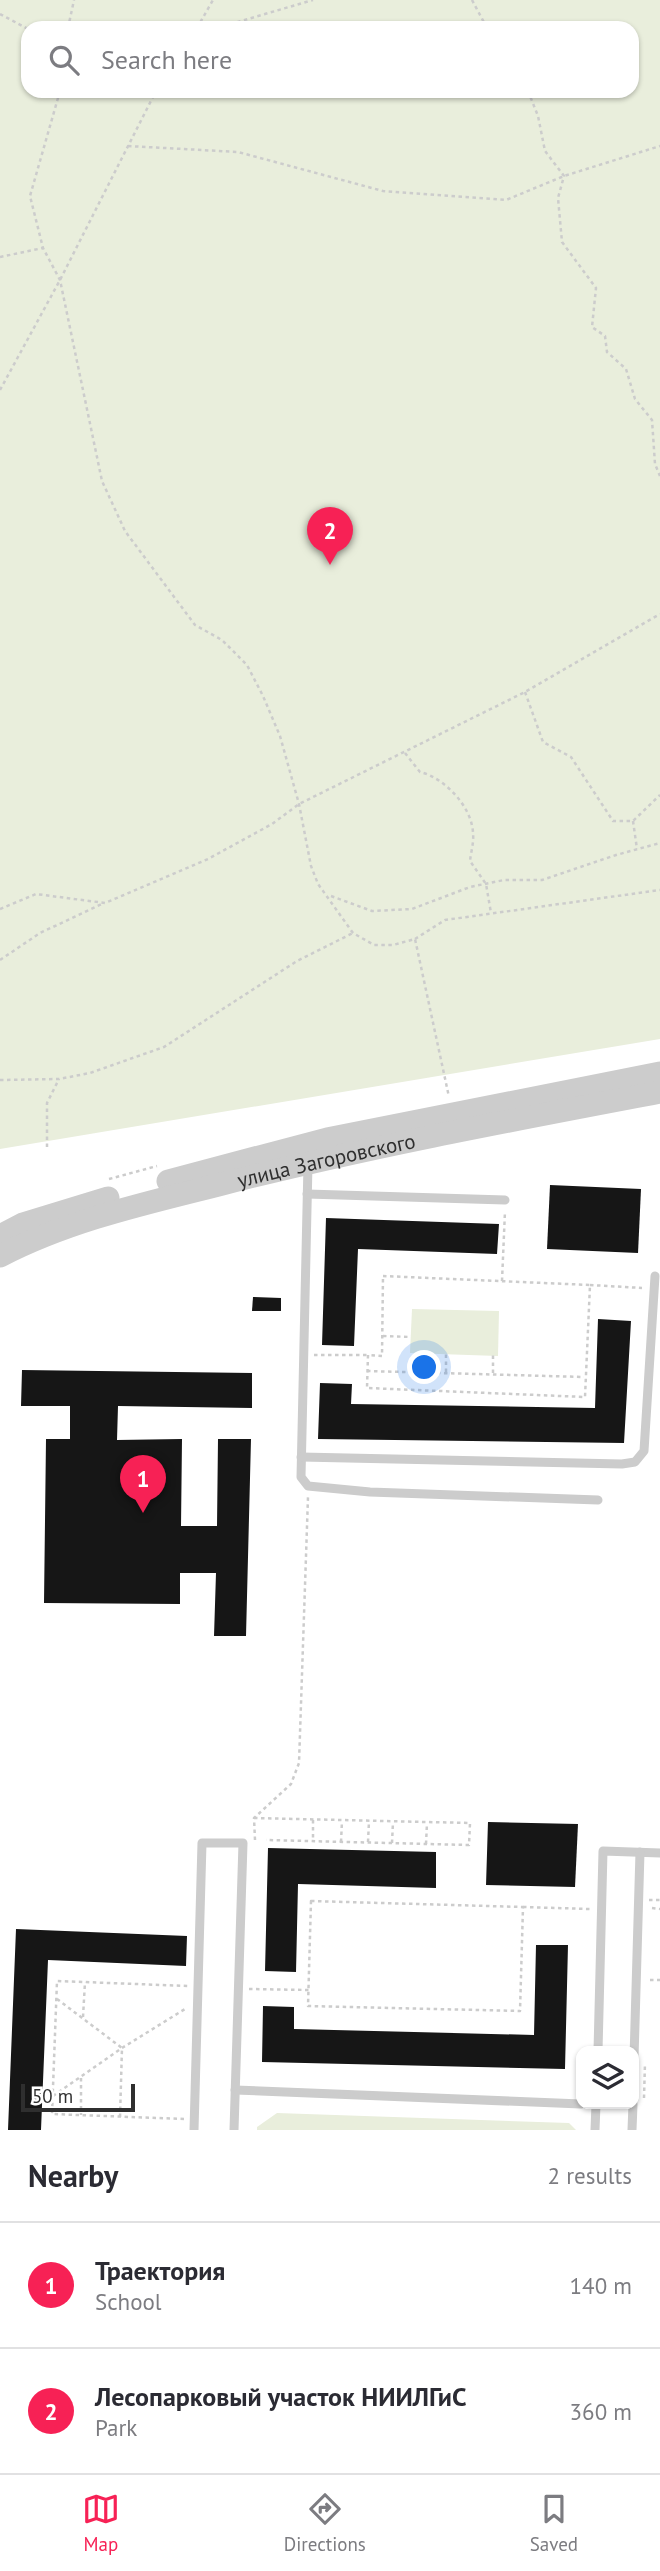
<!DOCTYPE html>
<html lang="en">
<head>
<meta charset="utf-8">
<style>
	body { margin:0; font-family:"PT Sans",sans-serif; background:#f7f7f7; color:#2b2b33 }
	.controls { position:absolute; right:21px; bottom:21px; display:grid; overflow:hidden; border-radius:14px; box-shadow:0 2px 5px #0004 }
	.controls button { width:63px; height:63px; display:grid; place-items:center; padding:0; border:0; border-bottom:2px solid #e1e1e2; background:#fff; color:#2b2b33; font:35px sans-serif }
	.scale { position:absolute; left:21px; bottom:18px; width:114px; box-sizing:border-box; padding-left:7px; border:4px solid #2f2f2f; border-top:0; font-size:19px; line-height:24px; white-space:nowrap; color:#2f2f2f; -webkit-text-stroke:5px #fff; paint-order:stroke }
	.you { position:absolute; left:425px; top:1368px; width:24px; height:24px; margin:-18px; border:5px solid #fff; border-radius:50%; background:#1a73e8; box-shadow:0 0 0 10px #1a73e833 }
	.badge { display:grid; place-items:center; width:46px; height:46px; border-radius:50%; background:#f72155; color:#fff; font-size:23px; font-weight:700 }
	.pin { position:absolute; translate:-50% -58px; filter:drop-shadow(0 2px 4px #0008) }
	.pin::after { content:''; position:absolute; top:37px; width:24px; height:21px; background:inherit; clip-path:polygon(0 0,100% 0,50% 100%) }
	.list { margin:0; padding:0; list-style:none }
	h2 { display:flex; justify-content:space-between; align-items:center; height:91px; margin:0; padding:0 28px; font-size:30px }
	h2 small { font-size:23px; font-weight:400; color:#7c7c81 }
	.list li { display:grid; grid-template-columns:46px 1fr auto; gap:21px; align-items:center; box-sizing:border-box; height:126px; padding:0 28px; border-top:2px solid #e1e1e2 }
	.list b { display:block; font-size:26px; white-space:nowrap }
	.list p { margin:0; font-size:23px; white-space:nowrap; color:#7c7c81 }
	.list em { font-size:23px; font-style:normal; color:#7c7c81 }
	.icon { flex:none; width:38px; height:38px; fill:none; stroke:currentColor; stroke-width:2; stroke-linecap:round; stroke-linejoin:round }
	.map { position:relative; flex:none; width:660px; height:2130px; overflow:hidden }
	.search { position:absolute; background:#fff; box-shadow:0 2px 5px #0004; left:21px; right:21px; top:21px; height:77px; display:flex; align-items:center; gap:18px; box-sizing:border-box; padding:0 24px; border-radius:21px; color:#7c7c81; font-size:26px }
	.sheet { height:343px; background:#fff }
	nav { display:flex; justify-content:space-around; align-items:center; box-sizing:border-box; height:98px; border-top:2px solid #e1e1e2; background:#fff; font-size:19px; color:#7c7c81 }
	nav a { display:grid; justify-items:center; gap:4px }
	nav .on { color:#f72155 }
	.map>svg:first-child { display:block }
	.green { fill:#e9eedc; fill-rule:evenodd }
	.building { fill:#161616 }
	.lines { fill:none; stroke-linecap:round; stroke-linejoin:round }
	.path { stroke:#ccc; stroke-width:2.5; stroke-dasharray:3.5 3.5; stroke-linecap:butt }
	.service { stroke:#ccc; stroke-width:9 }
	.tertiary { stroke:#ccc; stroke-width:23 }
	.labels { text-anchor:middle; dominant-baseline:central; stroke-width:7; stroke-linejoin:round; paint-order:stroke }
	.street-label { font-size:21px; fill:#2f2f2f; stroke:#fff }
</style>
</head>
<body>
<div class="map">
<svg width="660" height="2130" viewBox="0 0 660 2130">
	<rect width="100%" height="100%" fill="#fff"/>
	<!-- green -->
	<g class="green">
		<path d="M0 0H660V1039L0 1149ZM632 28V91H28V28Z"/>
		<polygon points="412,1309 499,1311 498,1356 410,1353"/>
		<polygon points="277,2113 569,2123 576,2130 257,2130 257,2127"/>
	</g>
	<!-- building -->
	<g class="building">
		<polygon points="550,1185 641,1189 638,1253 547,1249"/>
		<polygon points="326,1218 499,1224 497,1254 358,1249 354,1346 322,1345"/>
		<polygon points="253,1297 281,1298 281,1311 252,1311"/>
		<polygon points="598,1319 631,1321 624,1443 318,1439 320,1383 352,1384 351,1404 595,1408"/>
		<polygon points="22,1370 252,1373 252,1408 118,1406 117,1440 182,1439 181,1526 217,1526 218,1439 251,1439 246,1636 214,1636 216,1573 180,1573 180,1604 44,1603 46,1439 70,1439 70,1406 21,1406"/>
		<polygon points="488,1822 578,1824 575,1887 486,1885"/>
		<polygon points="268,1848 436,1852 436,1888 298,1884 296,1972 265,1971"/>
		<polygon points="16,1929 187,1936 186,1966 48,1960 41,2130 8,2130"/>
		<polygon points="536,1945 568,1945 565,2069 262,2062 263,2006 294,2007 294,2029 534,2035"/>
	</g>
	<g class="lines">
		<!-- path -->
		<g class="path">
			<polyline points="472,0 487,28"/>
			<polyline points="0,14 28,29"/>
			<polyline points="68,28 74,0"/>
			<polyline points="197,28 213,0"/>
			<polyline points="217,28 313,0"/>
			<polyline points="60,91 30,196 43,248 60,280 102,481 125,531 195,625 222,640 247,665 263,696 280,736 299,804 311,866 318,884 353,933 374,945 393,945 415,939 449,1097"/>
			<polyline points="143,91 153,96"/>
			<polyline points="528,91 538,116 545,151 564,176 558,198 562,242 596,288 592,327 605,336 607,352 626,369 635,399 652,420 655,464 660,476"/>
			<polyline points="128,146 238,152 383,191 506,200 564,176 660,146"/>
			<polyline points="0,257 43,248"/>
			<polyline points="0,390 60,280 156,91"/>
			<polyline points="525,692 543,742 571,757 613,821 633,821 660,795"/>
			<path d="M405 753 420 772C445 778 472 807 473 833 474 842 471 852 470 861L486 884 491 913"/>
			<polyline points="633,821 637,849"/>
			<polyline points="331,896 372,911 412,909 470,887 504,880 542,880 616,855 660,843"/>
			<polyline points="0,909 36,894 105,903 208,859 272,824 299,804 525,692 660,614"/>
			<polyline points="415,939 445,920 660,890"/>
			<polyline points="0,960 40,933 104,903"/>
			<polyline points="0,1080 59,1079 90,1073 164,1047 297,961 353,933"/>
			<polyline points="47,1147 47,1103 59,1079"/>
			<polyline points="109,1179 157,1166"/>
			<polygon points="383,1276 590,1285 585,1397 367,1388 368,1355 382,1356"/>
			<polyline points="502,1281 505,1211"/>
			<polyline points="590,1285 642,1288"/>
			<polyline points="383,1336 411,1337"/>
			<polyline points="314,1355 367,1355"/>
			<polyline points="367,1371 584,1377"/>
			<polyline points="446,1372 446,1354"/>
			<polyline points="493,1373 493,1355"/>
			<polyline points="254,1818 470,1823 469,1845 266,1840"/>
			<polyline points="313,1820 313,1841"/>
			<polyline points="255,1840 254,1818 291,1784 299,1763 308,1497"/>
			<polyline points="341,1842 342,1821"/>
			<polyline points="368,1842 369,1821"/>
			<polyline points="392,1843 393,1822"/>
			<polyline points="426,1844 427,1823"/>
			<polyline points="649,1900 660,1900"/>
			<polygon points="311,1901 523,1907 520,2011 308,2006"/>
			<polyline points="523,1907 590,1909"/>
			<polyline points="652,1908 660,1909"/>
			<polyline points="650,1980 660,1980"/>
			<polyline points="249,1989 309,1990"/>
			<polyline points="57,1999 122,2048 120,2117"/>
			<polyline points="83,2017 85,1982"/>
			<polyline points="81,2078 81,2115"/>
			<polyline points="53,2096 122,2048 185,2009"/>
			<polyline points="644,2098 645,2063"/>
			<polyline points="184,2119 52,2114 57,1981 188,1986"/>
		</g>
		<!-- service -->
		<g class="service">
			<polyline points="308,1164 301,1477 308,1486 370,1492 598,1500"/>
			<polyline points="307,1194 505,1200"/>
			<polyline points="301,1457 622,1464 635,1462 644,1451 655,1276"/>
			<polyline points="598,2051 603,1851 660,1853"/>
			<polyline points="634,2058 640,1852"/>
			<polyline points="235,2090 581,2104"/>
			<polyline points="194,2130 202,1843 243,1843 234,2130"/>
			<polyline points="595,2130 596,2104"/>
			<polyline points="632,2130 633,2104"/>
		</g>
		<!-- tertiary -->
		<g class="tertiary">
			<polyline points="168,1181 327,1139 660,1073"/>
			<polyline points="0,1236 23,1224 108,1198"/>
			<path id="s1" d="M0 1256C69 1220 147 1203 222 1184 367 1147 513 1120 660 1092"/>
		</g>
	</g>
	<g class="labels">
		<!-- street labels -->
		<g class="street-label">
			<text stroke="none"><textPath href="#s1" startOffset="341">улица Загоровского</textPath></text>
		</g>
	</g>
</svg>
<div class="controls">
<button><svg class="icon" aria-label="layers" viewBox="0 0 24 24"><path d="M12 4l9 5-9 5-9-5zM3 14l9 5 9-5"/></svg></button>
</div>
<div class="scale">50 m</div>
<div class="you"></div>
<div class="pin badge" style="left:143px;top:1513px">1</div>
<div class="pin badge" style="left:330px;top:565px">2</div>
<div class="search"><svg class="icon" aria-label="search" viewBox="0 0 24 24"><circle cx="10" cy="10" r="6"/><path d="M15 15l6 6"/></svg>Search here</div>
</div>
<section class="sheet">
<h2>Nearby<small>2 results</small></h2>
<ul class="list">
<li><span class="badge">1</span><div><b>Траектория</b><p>School</p></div><em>140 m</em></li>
<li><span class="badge">2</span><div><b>Лесопарковый участок НИИЛГиС</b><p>Park</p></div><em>360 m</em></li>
</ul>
</section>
<nav>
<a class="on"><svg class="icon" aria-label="map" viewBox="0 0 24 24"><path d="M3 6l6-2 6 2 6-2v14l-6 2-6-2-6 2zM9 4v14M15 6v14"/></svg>Map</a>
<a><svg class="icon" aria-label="directions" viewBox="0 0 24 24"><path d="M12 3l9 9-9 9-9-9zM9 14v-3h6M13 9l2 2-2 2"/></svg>Directions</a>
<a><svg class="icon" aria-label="saved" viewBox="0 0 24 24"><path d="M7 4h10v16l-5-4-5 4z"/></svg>Saved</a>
</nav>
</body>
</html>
